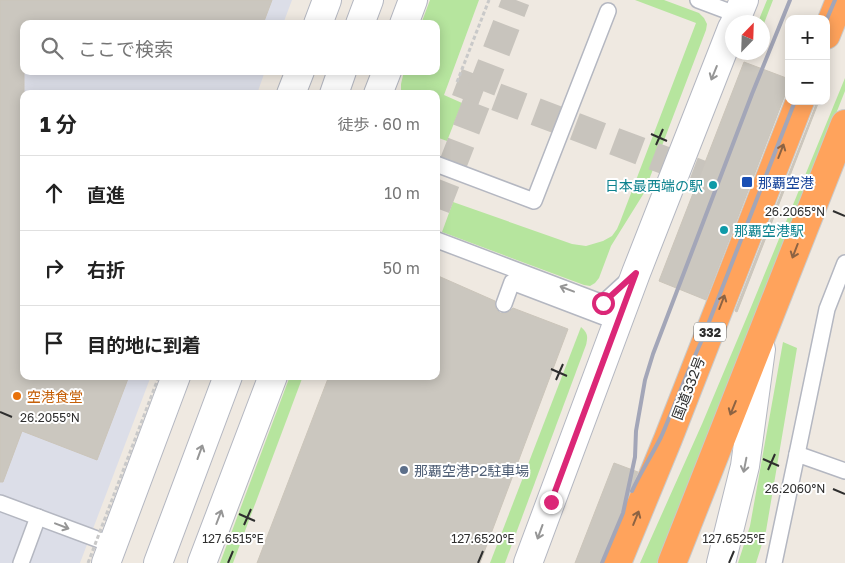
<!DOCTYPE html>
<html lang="ja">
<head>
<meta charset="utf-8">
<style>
	body { margin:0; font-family:"Golos Text","Noto Sans JP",sans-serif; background:#f6f6f6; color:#222 }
	.controls { position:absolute; right:15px; top:15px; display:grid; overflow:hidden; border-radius:10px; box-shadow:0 2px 12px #0003 }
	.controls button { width:45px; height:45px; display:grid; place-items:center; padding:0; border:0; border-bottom:1px solid #e0e0e0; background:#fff; color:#222; font:25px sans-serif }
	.compass { position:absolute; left:725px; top:15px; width:45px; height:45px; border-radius:50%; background:#fff; box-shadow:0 2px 12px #0003; rotate:23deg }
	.stop { position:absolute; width:15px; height:15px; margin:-11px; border:4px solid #db2777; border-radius:50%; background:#fff }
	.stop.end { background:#db2777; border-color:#fff; box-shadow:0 1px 5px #0008 }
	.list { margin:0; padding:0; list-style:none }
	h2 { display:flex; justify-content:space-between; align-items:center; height:65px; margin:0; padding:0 20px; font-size:21px }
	h2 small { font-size:16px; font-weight:400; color:#767676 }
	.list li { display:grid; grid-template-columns:32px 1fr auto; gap:15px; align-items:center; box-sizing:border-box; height:75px; padding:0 20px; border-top:1px solid #e0e0e0 }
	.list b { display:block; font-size:19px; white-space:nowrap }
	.list em { font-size:16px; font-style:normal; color:#767676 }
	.icon { flex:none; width:28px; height:28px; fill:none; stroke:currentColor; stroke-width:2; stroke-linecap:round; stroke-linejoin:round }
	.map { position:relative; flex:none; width:845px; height:563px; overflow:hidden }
	.search { position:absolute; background:#fff; box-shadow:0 2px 12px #0003; left:20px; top:20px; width:420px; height:55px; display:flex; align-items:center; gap:12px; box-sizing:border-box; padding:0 18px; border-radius:10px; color:#767676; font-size:19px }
	.panel { position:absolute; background:#fff; box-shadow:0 2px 12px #0003; left:20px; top:90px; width:420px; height:290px; border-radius:10px }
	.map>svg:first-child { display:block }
	.airport { fill:#dcdee8 }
	.green { fill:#b6e59e }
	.building { fill:#cbc7bf; stroke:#cbc5ba }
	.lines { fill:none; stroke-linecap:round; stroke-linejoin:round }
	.street-tunnel { stroke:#c8c4bd; stroke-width:28; stroke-dasharray:28 14; stroke-linecap:butt }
	.lane-casing { stroke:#b4b7c1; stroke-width:18 }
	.secondary-casing { stroke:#b4b7c1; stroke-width:30 }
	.highway-casing { stroke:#c9c9c9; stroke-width:30 }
	.path { stroke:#c9c9c9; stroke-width:3; stroke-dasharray:4 2.5; stroke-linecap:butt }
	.lane { stroke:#fff; stroke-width:15 }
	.secondary { stroke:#fff; stroke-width:28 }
	.highway { stroke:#ffa35c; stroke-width:28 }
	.rail { stroke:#a3a6b8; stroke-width:4 }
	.path-bridge { stroke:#c9c9c9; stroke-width:3; stroke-dasharray:4 2.5; stroke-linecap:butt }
	.oneway { stroke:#969696 }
	.oneway2 { stroke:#8c6343 }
	.route { stroke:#db2777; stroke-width:6 }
	.ticks { fill:none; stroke:#2e2e2e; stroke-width:2 }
	.transit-dot { fill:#1a4fb4; stroke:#fff; stroke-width:2 }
	.culture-dot { fill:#0f9aa8; stroke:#fff; stroke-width:2 }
	.food-dot { fill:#e8710a; stroke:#fff; stroke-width:2 }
	.service-dot { fill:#5c6f8a; stroke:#fff; stroke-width:2 }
	.labels { text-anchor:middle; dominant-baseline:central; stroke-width:4; stroke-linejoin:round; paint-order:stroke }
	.shield { fill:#fff; stroke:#6d6d6d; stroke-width:1 }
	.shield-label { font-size:12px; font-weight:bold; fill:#2e2e2e }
	.transit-label { font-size:14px; fill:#164399; stroke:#fff; text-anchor:start }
	.culture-label { font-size:14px; fill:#0d838f; stroke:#fff; text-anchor:end }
	.street-label { font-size:14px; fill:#2e2e2e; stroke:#fff }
	.food-label { font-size:14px; fill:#c56008; stroke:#fff; text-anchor:start }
	.service-label { font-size:14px; fill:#4e5e75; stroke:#fff; text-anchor:start }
	.ticks-label { font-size:12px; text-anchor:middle; fill:#2e2e2e; stroke:#fff; stroke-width:4; stroke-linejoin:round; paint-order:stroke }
</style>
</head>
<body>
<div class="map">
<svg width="845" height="563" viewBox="0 0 845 563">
	<rect width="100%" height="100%" fill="#efe9e1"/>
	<!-- airport -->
	<polygon class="airport" points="0,0 292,0 283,24 24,24 24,71 265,71 257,94 24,94 24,376 151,376 80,563 0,563"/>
	<!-- green -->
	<g class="green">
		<polygon points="430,0 479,0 444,95 462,103 447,141 436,137 436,94 401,94 401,84 404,71 436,71 436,24 421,24"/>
		<polygon points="635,0 664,0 699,13 704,18 707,24 706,30 644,193 611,246 599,278 595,283 590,286 584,285 442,232 453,202 572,244 586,246 603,241 612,236 617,229 620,222 696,23"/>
		<polygon points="767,0 773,0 763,26 762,22 758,22"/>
		<polygon points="845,78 845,91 658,563 640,563 702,424 749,312"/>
		<path d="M581 327C588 333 588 337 586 345L505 563H490Z"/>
		<polygon points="783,342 797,348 766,531 756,563 738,563 750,526"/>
		<polygon points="290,376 303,376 233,563 220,563"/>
	</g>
	<!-- building -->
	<g class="building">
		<polygon points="0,0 272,0 263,24 24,24 24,376 129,376 97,460 22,431 3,482 0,482"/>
		<polygon points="744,62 789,79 789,91 785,95 706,300 659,281"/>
		<polygon points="815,101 819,101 737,312 735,311 815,107"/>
		<polygon points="436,275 495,301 495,306 497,310 500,313 506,313 510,311 513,308 568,329 480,563 257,563 329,376 436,376"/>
		<polygon points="614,463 638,472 603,557 602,563 575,563"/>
	</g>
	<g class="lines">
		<!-- street-tunnel -->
		<g class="street-tunnel">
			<polyline points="457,82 701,174"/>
			<polyline points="436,208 516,0"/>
		</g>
		<!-- lane casing -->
		<g class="lane-casing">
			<g id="lane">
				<polyline points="698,0 738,15"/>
				<polyline points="436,164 534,201 608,11"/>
				<polyline points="436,241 437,240 603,303 627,281"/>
				<polyline points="504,304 512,282 617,322"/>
				<polyline points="797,454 827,309 845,263"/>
				<polyline points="0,503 113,545"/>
				<polyline points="21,563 38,517"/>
				<polyline points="774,563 797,454 845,471"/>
			</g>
		</g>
		<!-- secondary casing -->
		<g class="secondary-casing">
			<g id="secondary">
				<polyline points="735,22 744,0"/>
				<polyline points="318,24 327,0"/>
				<polyline points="360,24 369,0"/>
				<polyline points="404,24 413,0"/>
				<polyline points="291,94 300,71"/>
				<polyline points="334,94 342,71"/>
				<polyline points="378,94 387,71"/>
				<polyline points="106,563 176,376"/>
				<polyline points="158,563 228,376"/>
				<polyline points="202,563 273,376"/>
				<polyline points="528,563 636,273 732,28"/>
				<polyline points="721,563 745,466 761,349"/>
			</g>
		</g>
		<!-- highway casing -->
		<g class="highway-casing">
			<g id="highway">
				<polyline points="826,35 840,0"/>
				<polyline points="617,563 668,439 800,101"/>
				<polyline points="672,563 845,124"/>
			</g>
		</g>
		<!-- path -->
		<polyline class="path" points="457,82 489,0"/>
		<!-- lane -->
		<use href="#lane" class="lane"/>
		<!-- secondary -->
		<use href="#secondary" class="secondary"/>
		<!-- highway -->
		<use href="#highway" class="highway"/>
		<!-- rail -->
		<g class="rail">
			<polyline points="826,21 835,0"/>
			<path d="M632 491C640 473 652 455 661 437 675 405 687 372 702 340L795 101"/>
			<polyline points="602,563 623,513 635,457 636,431 645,380 653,354 752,94 790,0"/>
		</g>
		<!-- path-bridge -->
		<polyline class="path-bridge" points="88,563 159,376"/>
	</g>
	<!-- one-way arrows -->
	<defs><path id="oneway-shaft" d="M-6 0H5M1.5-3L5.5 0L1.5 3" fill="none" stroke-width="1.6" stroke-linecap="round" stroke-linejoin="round" transform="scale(1.25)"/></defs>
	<g class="oneway">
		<use href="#oneway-shaft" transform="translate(714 73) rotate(112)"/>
		<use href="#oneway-shaft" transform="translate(567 289) rotate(-159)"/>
		<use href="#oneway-shaft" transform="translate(200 452) rotate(-70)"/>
		<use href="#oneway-shaft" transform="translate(745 465) rotate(101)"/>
		<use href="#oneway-shaft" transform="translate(219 517) rotate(-69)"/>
		<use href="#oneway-shaft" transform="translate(62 526) rotate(21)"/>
		<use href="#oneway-shaft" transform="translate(540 532) rotate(110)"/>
	</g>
	<g class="oneway2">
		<use href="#oneway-shaft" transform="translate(781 151) rotate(-69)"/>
		<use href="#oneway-shaft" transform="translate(795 251) rotate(111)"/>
		<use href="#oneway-shaft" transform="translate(722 302) rotate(-69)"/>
		<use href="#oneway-shaft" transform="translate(733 408) rotate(112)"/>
		<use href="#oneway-shaft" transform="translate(636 518) rotate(-68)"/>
	</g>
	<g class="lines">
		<!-- route -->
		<polyline class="route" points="551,502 636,273 603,303"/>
	</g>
	<!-- ticks -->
	<path class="ticks" d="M651 134 667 141M656 145 663 129M833 211 845 216M551 369 567 376M556 380 563 364M0 412 12 417M763 459 779 466M768 470 775 454M833 489 845 494M239 514 255 521M244 525 251 509M228 563 233 551M478 563 483 551M729 563 734 551"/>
	<!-- markers -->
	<rect class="transit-dot" x="741" y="176" width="12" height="12" rx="2.5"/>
	<g class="culture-dot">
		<circle cx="713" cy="185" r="5"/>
		<circle cx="724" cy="230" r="5"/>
	</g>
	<circle class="food-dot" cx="17" cy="396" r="5"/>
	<circle class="service-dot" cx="404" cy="470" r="5"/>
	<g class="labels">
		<!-- shield labels -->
		<rect class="shield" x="694" y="322.5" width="32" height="19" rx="4"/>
		<g class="shield-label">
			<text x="710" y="332">332</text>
		</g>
		<!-- transit labels -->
		<g class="transit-label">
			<text x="758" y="182">那覇空港</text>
		</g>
		<!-- culture labels -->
		<g class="culture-label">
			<text x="703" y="185">日本最西端の駅</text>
			<text x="734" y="230" text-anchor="start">那覇空港駅</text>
		</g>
		<!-- street labels -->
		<g class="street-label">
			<text transform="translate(688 388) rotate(-69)">国道332号</text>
		</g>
		<!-- food labels -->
		<g class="food-label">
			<text x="27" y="396">空港食堂</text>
		</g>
		<!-- service labels -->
		<g class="service-label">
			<text x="414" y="470">那覇空港P2駐車場</text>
		</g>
	</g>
	<g class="ticks-label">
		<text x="795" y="216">26.2065°N</text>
		<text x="50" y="422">26.2055°N</text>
		<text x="795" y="493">26.2060°N</text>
		<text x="233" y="543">127.6515°E</text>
		<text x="483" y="543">127.6520°E</text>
		<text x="734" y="543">127.6525°E</text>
	</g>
</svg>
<div class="controls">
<button>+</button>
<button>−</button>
</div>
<svg class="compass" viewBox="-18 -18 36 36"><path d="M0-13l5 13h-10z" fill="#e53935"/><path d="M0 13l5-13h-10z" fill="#767676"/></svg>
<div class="stop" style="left:603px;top:303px"></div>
<div class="stop end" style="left:551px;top:502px"></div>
<div class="search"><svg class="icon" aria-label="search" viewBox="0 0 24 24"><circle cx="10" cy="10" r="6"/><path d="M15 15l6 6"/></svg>ここで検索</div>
<section class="panel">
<h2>1 分<small>徒歩 · 60 m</small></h2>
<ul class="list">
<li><svg class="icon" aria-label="ahead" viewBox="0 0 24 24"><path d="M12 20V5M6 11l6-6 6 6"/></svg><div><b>直進</b></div><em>10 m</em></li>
<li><svg class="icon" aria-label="right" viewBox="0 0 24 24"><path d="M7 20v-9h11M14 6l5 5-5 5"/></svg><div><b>右折</b></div><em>50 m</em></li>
<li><svg class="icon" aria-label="arrive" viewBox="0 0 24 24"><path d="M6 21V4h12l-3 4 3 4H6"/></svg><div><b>目的地に到着</b></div></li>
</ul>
</section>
</div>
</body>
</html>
